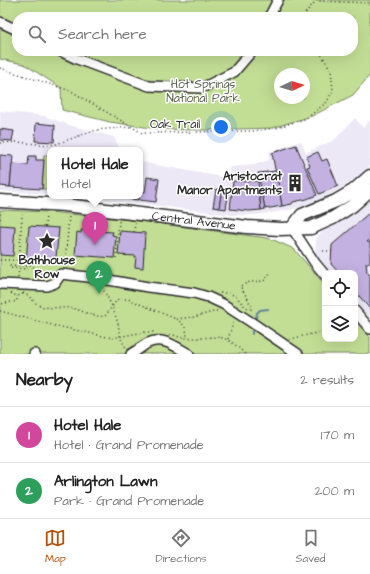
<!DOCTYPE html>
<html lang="en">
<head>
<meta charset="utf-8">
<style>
	body { margin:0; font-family:"Architects Daughter",sans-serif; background:#f6f6f6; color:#222 }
	.controls { position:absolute; right:12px; bottom:12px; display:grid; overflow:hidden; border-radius:8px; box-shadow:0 4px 16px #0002 }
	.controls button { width:36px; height:36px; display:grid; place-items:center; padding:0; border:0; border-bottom:1px solid #e0e0e0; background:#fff; color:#222; font:20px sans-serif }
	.compass { position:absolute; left:274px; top:68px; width:36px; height:36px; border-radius:50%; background:#fff; box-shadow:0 4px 16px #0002; rotate:86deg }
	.you { position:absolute; left:221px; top:127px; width:14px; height:14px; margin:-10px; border:3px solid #fff; border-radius:50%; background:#1a73e8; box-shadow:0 0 0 6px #1a73e833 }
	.badge { display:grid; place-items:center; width:26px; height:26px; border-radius:50%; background:#b45309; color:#fff; font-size:13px; font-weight:700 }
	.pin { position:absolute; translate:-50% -33px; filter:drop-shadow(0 1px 2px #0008) }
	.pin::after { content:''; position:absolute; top:21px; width:14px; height:12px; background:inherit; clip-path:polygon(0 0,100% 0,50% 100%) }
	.popup { position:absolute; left:47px; top:147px; width:96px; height:52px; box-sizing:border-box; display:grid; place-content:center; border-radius:8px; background:#fff; filter:drop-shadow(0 1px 3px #0005); font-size:13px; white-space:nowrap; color:#767676 }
	.popup b { font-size:15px; color:#222 }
	.popup::after { content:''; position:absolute; left:50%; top:100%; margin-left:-8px; border:8px solid transparent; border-top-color:#fff }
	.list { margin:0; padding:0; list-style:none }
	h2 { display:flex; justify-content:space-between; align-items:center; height:52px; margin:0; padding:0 16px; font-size:17px }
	h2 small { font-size:13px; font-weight:400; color:#767676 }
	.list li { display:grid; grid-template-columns:26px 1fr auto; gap:12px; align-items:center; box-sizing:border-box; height:56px; padding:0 16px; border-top:1px solid #e0e0e0 }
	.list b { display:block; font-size:15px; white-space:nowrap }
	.list p { margin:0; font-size:13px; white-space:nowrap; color:#767676 }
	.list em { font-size:13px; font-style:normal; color:#767676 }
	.icon { flex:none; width:22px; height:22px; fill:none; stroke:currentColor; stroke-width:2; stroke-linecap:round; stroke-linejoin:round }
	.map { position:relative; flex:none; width:370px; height:354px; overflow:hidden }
	.search { position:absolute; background:#fff; box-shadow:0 4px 16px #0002; left:12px; right:12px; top:12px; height:44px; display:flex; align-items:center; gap:10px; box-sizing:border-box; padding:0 14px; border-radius:16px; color:#767676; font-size:15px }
	.sheet { height:164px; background:#fff }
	nav { display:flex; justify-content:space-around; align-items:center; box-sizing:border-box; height:56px; border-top:1px solid #e0e0e0; background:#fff; font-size:11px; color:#767676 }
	nav a { display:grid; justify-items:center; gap:2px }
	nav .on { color:#b45309 }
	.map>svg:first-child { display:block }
	.built { fill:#ede8f6 }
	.green { fill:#c2de95; stroke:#768460; fill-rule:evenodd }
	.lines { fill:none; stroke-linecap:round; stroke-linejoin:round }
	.stream { stroke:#63849c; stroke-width:2 }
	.building { fill:#c3b1e1; stroke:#2b2b2b }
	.minor-casing { stroke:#2b2b2b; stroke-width:12 }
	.major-casing { stroke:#2b2b2b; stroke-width:15 }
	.path { stroke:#2b2b2b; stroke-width:1.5; stroke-dasharray:1 3; stroke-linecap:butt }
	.minor { stroke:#fff; stroke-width:9 }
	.major { stroke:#fff; stroke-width:12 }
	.labels { text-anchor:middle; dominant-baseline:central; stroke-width:3; stroke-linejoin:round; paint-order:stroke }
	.park-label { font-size:12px; fill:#58614b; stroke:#fff }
	.street-label { font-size:12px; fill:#2b2b2b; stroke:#fff }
	.poi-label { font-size:12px; font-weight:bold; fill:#2b2b2b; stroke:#fff; text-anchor:end }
</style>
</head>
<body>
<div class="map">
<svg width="370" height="354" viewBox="0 0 370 354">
	<rect width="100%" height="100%" fill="#fff"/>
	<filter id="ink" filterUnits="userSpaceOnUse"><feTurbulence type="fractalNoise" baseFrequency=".025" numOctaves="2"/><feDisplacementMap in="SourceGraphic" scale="8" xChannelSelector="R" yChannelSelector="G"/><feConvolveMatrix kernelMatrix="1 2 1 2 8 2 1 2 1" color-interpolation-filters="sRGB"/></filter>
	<g filter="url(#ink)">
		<!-- built -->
		<g class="built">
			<polygon points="0,111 44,116 69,125 114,137 120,150 50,150 50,194 0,191"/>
			<polygon points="355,118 363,128 370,120 370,166 360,176 339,190 315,202 290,210 256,215 233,215 78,196 140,196 140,162 227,178 230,167 254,165 269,160 269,152 301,141 306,153 334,140"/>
			<polygon points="370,200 370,320 355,302 355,273 331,273 317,256 315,249 317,237 319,234 352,215"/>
		</g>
		<!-- green -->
		<g class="green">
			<path d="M0 0H370V75L353 95 312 116 272 128 203 130 158 129 110 122 62 110 61 88 24 64 0 59ZM17 17H353V51H17ZM280 74H304V98H280Z"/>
			<polygon points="44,155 50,155 50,189 42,189"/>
			<polygon points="0,210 48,212 141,221 267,238 276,241 294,249 325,285 325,339 355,339 355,320 370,337 370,354 0,354"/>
		</g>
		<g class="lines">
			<!-- stream -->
			<g class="stream">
				<polyline points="40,273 44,275"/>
				<polyline points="256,318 257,313 260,310 268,309"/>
				<polyline points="252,334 252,330"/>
			</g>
		</g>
		<!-- building -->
		<g class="building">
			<polygon points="36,123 55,125 54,142 35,141"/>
			<polygon points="0,129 14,131 12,141 0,140"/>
			<polygon points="296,145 317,195 307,199 293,202 292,204 282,206 272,153"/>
			<polygon points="318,152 322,161 327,159 338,186 319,194 307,167 310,166 306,157"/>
			<polygon points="0,155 13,156 10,187 0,186"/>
			<polygon points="29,156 36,156 36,160 44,160 42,189 10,187 12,164 28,165"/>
			<polygon points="276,171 282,206 265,209 258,173"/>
			<polygon points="147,177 159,179 156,202 139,200 140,191 145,192"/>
			<polygon points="233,181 258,181 261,210 249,211 230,209"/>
			<polygon points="259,188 261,188 265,209 261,210"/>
			<polygon points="216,189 222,190 219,208 213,207"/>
			<polygon points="222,189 229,191 226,209 219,208"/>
			<polygon points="123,196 138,196 138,200 123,198"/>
			<polygon points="370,212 370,239 367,242 370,242 370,263 366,263 367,272 370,275 370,309 355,291 355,273 339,273 331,264 332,245"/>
			<polygon points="0,225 15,226 13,256 0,255"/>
			<polygon points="29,226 59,228 56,258 50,258 50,263 26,261"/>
			<polygon points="81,230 113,232 112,235 116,236 114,258 75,255 77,232 81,233"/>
			<polygon points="120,231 145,233 143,268 135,267 136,256 118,255"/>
		</g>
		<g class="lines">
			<!-- minor casing -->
			<g class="minor-casing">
				<g id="minor">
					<polyline points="269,17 278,0"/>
					<polyline points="0,22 17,30"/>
					<polyline points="60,51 77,59 149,86 202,88 234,72 252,51"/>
					<polyline points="292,228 315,263 325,275"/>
					<polyline points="0,284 47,286 55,283 61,274 97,278 148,287 194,293 208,297 223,304 251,322 298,354"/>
					<polyline points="355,311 370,329"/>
					<polyline points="34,354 35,354"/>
					<path d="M131 354C137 351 142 346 148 343 163 336 176 347 189 354"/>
				</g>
			</g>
			<!-- major casing -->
			<g class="major-casing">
				<g id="major">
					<path id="s1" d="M0 201 65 205 247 227 280 229 311 228 333 218 352 206 370 190"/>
					<polyline points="292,228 302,215 336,201 353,191 370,176"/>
				</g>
			</g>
			<!-- path -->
			<g class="path">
				<polyline points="316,0 317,1 370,3"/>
				<polyline points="306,17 306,12 316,1"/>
				<polyline points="0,68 71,91 142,133 252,131 276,128 307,118 327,102 333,90 331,70 319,51"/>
				<polyline points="0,143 16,142 48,145 56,144 96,130 130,127"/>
				<polyline points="0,219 0,212"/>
				<polyline points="45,227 46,215"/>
				<polyline points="100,231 100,219"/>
				<polyline points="134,232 135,223"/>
				<polyline points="319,251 332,251"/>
				<polyline points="66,254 69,216"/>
				<polyline points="116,258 119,221"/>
				<polyline points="0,260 19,260"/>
				<polyline points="18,262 29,264 38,270"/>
				<polygon points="10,265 28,266 27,269 10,268"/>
				<polyline points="19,266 22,214"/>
				<polyline points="18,277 19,269"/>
				<polyline points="102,287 112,306 118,323 120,337 126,348"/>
				<path d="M11 293C15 296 20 297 24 293"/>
				<path d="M23 293C31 296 34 304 41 306 49 309 60 307 69 308 82 309 92 318 105 316L118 299H128L176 319 194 317 217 311"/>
				<path d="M220 293C242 292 237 305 251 309L252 308 248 299 240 286 250 282 264 281 270 273"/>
				<polyline points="0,306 0,304 17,301 17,296"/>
				<polyline points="0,311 52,325 112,338 144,332 154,332"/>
				<path d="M176 319C184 324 187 328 187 338"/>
				<path d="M170 334C176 336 182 338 188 338 217 339 222 330 245 354"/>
				<polyline points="228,339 234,320"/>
				<polyline points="290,339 325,331"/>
			</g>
			<!-- minor -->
			<use href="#minor" class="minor"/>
			<!-- major -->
			<use href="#major" class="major"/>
		</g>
	</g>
	<!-- icons -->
	<defs>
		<g id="building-bare" transform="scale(1.38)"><path d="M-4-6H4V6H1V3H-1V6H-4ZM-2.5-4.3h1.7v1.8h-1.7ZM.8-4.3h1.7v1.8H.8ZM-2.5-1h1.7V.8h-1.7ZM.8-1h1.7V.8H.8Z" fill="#2b2b2b" stroke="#fff" stroke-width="2.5" paint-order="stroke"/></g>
		<g id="sight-bare" transform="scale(1.38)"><path d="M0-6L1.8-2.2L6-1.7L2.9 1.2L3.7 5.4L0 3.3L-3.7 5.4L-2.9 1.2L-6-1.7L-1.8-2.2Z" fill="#2b2b2b" stroke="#fff" stroke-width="2.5" paint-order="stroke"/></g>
	</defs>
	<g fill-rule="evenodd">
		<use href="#building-bare" x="295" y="183"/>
		<use href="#sight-bare" x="47" y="241"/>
	</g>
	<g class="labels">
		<!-- park labels -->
		<g class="park-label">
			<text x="203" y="84">Hot Springs<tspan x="203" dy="14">National Park</tspan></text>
		</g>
		<!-- street labels -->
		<g class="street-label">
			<text x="175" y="124">Oak Trail</text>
			<text stroke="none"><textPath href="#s1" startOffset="195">Central Avenue</textPath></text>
		</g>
		<!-- poi labels -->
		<g class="poi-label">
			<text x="282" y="176">Aristocrat<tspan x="282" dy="14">Manor Apartments</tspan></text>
			<text x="47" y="260" text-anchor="middle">Bathhouse<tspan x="47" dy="14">Row</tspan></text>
		</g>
	</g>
</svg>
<div class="controls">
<button><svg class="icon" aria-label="locate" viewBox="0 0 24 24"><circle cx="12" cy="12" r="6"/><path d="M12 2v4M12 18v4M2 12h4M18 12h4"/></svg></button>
<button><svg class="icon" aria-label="layers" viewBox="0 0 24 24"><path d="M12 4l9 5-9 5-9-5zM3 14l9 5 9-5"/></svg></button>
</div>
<svg class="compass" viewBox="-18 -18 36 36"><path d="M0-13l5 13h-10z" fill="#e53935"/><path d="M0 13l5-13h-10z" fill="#767676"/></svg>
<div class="you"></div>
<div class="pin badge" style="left:95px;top:245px;background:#d1479c">1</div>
<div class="popup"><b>Hotel Hale</b>Hotel</div>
<div class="pin badge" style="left:99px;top:294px;background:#2e9e5b">2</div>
<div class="search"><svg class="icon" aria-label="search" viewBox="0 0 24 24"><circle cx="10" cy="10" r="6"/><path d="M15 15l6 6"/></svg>Search here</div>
</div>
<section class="sheet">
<h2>Nearby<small>2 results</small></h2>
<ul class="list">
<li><span class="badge" style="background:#d1479c">1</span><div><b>Hotel Hale</b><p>Hotel · Grand Promenade</p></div><em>170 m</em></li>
<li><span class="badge" style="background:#2e9e5b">2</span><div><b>Arlington Lawn</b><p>Park · Grand Promenade</p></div><em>200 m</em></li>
</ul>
</section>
<nav>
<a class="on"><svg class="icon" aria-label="map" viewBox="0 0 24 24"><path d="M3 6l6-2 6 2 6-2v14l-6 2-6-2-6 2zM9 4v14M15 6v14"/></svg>Map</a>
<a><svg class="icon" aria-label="directions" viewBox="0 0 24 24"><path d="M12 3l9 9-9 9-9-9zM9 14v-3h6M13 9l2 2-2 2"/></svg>Directions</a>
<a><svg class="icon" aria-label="saved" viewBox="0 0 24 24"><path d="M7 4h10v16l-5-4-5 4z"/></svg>Saved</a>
</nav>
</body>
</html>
